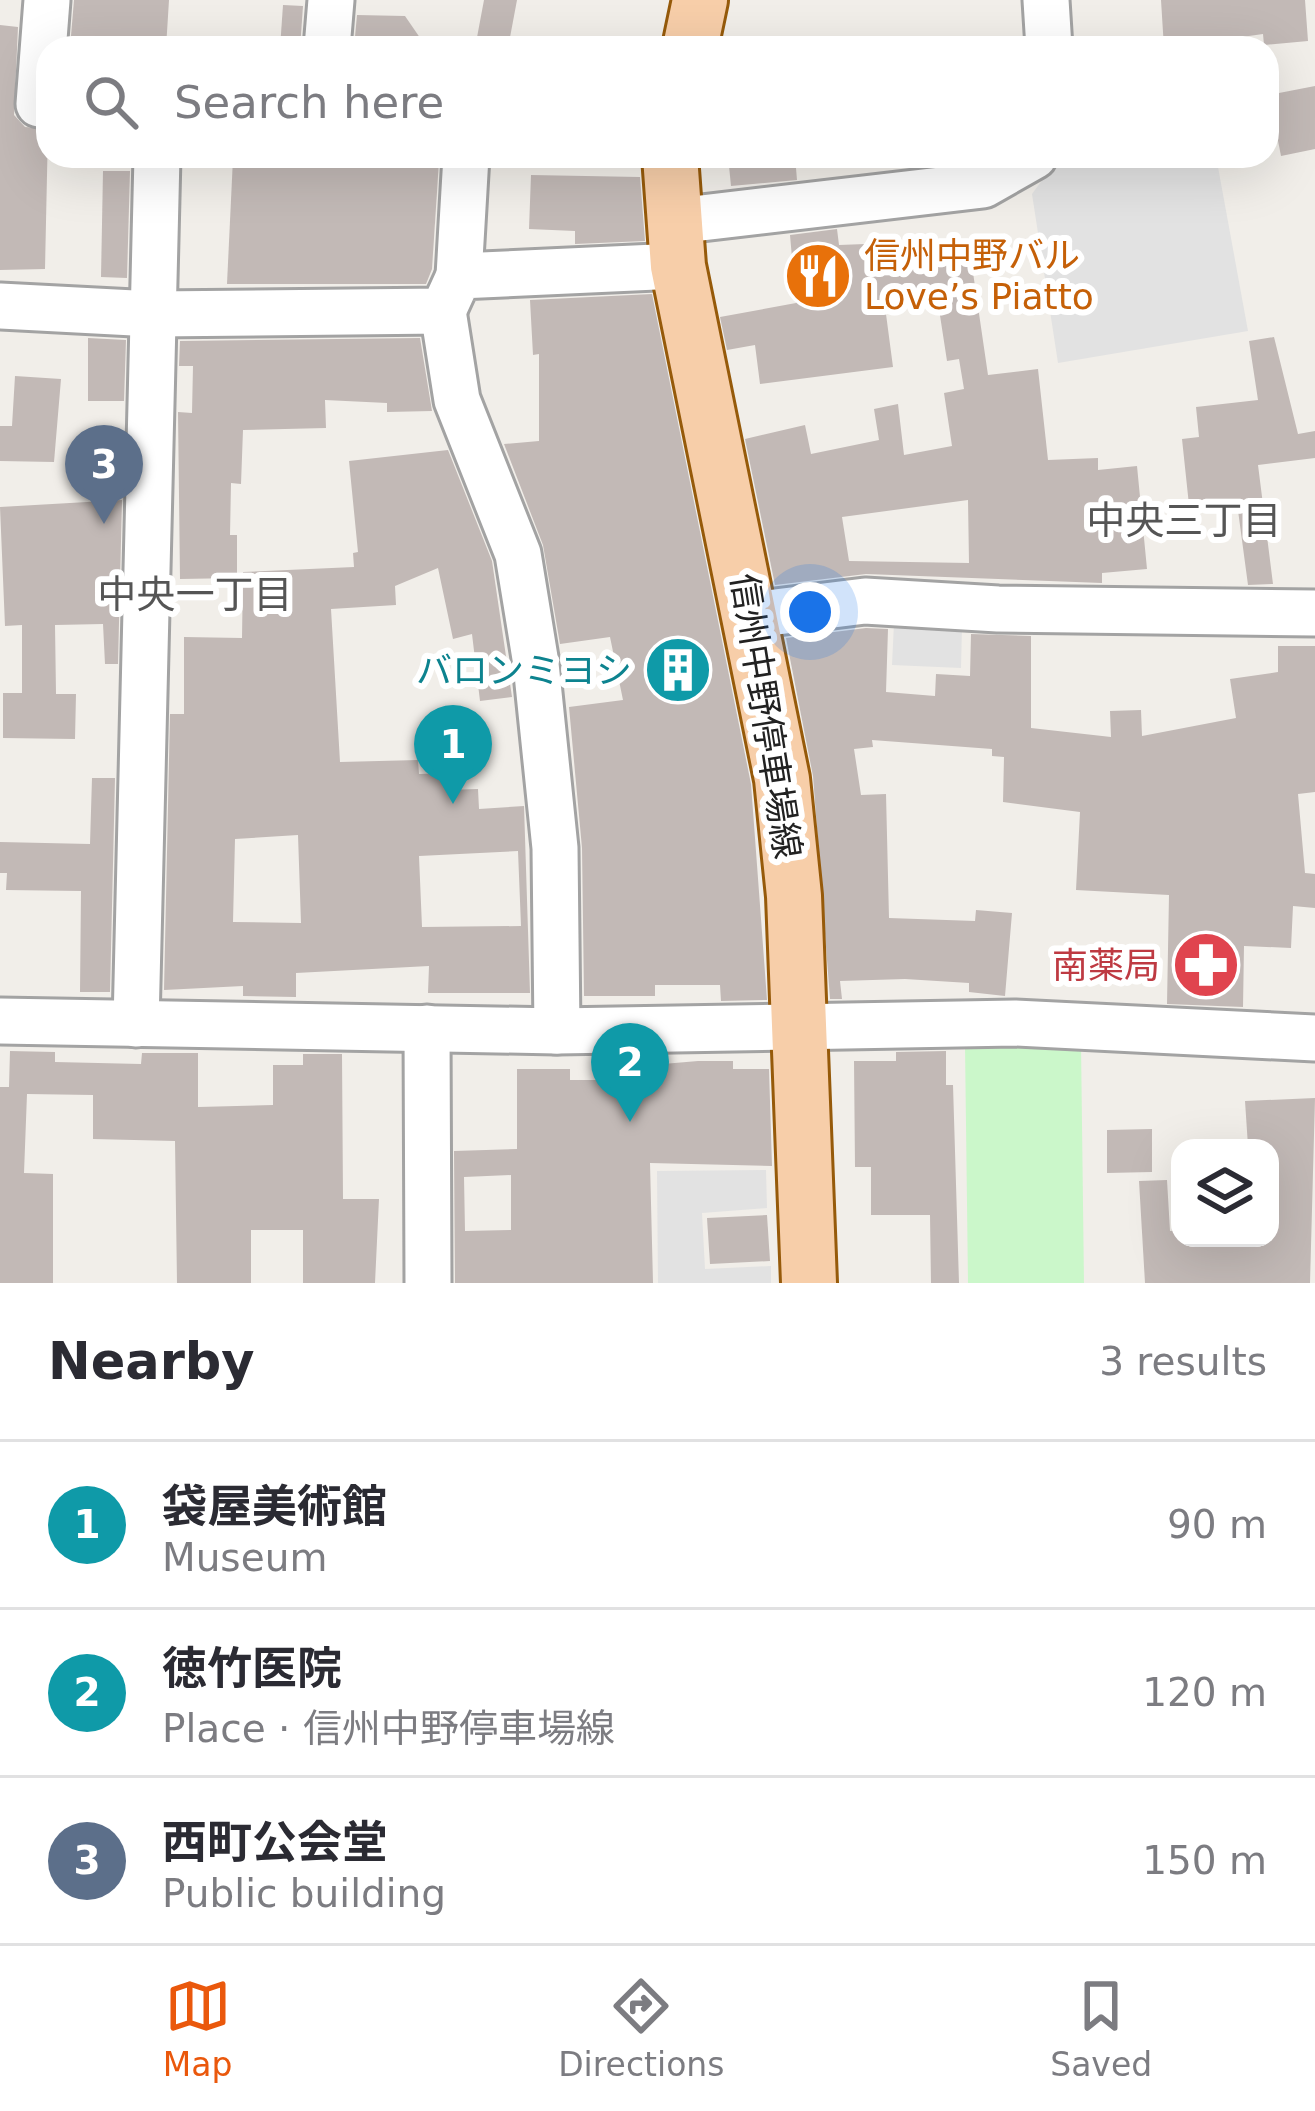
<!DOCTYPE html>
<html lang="en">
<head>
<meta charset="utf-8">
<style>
	body { margin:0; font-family:"DejaVu Sans","Noto Sans JP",sans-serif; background:#f7f7f7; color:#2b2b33 }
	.controls { position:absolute; right:36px; bottom:36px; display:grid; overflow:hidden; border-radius:24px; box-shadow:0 12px 48px #0002 }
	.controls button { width:108px; height:108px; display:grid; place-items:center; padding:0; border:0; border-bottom:3px solid #e1e1e2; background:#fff; color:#2b2b33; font:60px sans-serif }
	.you { position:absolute; left:810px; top:612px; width:42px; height:42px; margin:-30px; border:9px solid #fff; border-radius:50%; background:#1a73e8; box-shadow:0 0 0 18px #1a73e833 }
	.badge { display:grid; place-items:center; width:78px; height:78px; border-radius:50%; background:#ea580c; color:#fff; font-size:39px; font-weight:700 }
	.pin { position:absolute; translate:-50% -99px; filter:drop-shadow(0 3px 6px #0008) }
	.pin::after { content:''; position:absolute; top:63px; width:42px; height:36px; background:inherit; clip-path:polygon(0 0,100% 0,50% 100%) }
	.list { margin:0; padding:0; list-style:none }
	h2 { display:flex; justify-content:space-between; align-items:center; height:156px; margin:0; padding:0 48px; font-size:51px }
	h2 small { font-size:39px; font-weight:400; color:#7c7c81 }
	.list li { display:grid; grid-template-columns:78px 1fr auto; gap:36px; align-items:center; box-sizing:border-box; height:168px; padding:0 48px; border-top:3px solid #e1e1e2 }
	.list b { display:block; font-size:45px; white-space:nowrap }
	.list p { margin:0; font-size:39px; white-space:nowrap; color:#7c7c81 }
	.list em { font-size:39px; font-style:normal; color:#7c7c81 }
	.icon { flex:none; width:66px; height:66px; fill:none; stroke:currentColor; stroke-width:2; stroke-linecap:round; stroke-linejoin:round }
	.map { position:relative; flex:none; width:1315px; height:1283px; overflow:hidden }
	.search { position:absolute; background:#fff; box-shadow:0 12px 48px #0002; left:36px; right:36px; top:36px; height:132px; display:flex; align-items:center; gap:30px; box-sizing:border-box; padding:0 42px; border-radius:36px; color:#7c7c81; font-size:45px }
	.sheet { height:660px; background:#fff }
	nav { display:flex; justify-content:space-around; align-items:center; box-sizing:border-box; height:168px; border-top:3px solid #e1e1e2; background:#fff; font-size:33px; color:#7c7c81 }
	nav a { display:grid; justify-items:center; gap:6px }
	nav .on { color:#ea580c }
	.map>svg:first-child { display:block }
	.park { fill:#cbf7ca }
	.parking { fill:#e2e2e2 }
	.building { fill:#c2b9b6; fill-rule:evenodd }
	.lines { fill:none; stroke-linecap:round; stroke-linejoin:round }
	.minor-casing { stroke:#a3a3a3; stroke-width:51 }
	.major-casing { stroke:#965a0a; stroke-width:60 }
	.minor { stroke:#fff; stroke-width:45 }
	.major { stroke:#f7cea9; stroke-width:54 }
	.labels { text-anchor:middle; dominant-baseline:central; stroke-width:12; stroke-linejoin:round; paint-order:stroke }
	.food-label { font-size:36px; fill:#c56008; stroke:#fff; text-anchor:start }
	.culture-label { font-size:36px; fill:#0d838f; stroke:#fff; text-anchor:end }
	.street-label { font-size:36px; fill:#222; stroke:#fff }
	.health-label { font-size:36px; fill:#be3a42; stroke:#fff; text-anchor:end }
	.neighbourhood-label { font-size:39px; fill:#555; stroke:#fff }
</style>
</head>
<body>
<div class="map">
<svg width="1315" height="1283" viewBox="0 0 1315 1283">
	<rect width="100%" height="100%" fill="#f1eee9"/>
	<!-- park -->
	<polygon class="park" points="1081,1044 1084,1283 968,1283 965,1045"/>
	<!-- parking -->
	<g class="parking">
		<polygon points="1060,156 1216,156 1248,331 1058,363 1032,194"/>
		<polygon points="894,623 962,627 961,668 892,665"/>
		<polygon points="766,1170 767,1208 702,1213 705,1269 771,1266 771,1283 658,1283 657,1171"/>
	</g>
	<!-- building -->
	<g class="building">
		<polygon points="74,0 169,0 166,48 70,48"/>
		<polygon points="484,0 517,0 508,48 475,48"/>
		<polygon points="1161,0 1305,0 1308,41 1264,45 1263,34 1164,48"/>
		<polygon points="283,5 303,6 300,48 280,48"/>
		<polygon points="357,15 405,16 427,48 354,48"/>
		<polygon points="0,25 18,27 14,115 25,127 48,129 45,269 0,270"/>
		<polygon points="1315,86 1315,149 1281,156 1269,95"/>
		<polygon points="371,156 439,161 432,269 426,284 227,284 233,158"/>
		<polygon points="728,156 795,156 797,180 731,186"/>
		<polygon points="103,171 130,171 127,278 101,277"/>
		<polygon points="531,175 640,177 645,241 575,244 575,231 529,229"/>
		<path d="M837 229 839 245 892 243 893 264 970 252 988 375 1038 369 1048 460 1098 458V470L1137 466 1147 569 1102 573V583L866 574 775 585 745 439 805 425 811 454 879 440 874 409 898 404 904 455 952 446 944 393 964 389 959 359 947 361 937 296 884 299 893 367 760 384 755 345 727 350 720 317 796 303 790 235ZM968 500 969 563 849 561 842 517Z"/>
		<polygon points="652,294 751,784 767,1000 721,1001 720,985 655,985 655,996 584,996 582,848 569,707 623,700 610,637 560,644 543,545 504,444 539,441 539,354 533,355 530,300"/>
		<polygon points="1274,337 1298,434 1315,431 1315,458 1258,465 1273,584 1248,585 1237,503 1189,505 1182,439 1199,437 1196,407 1258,400 1249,341"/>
		<polygon points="88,338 126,340 124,401 88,401"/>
		<polygon points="420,338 432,411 387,412 387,403 325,400 326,428 243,430 241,484 231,483 230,535 237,535 237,578 180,579 178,412 192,413 193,366 179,366 180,341"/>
		<polygon points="15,376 61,379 54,462 0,461 0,426 12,426"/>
		<path d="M448 450 492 561 512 697 480 701 472 634 453 639 438 568 395 586 396 605 331 609 340 762 418 760 419 774 447 773V790L478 789 479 809 524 806 530 993H428L429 966 296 973V997L243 996V986L164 990 170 714H184V637L242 638 243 572 354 567 353 553 358 552 349 461ZM298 835 301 923 233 922 235 839ZM518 851 521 926 422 927 419 856Z"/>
		<polygon points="122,500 118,664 105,664 103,624 55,625 56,694 76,694 75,739 3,738 3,693 22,693 22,625 5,626 0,507"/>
		<polygon points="866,628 888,629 886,692 935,696 936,674 970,676 971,634 1031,636 1031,728 1111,737 1110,711 1141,710 1142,736 1236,718 1230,679 1278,672 1278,646 1315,646 1315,792 1298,794 1305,873 1315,874 1315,908 1293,906 1291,948 1244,946 1243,1007 1167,1004 1169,895 1076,890 1080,812 1003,802 1004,757 992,756 992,749 872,740 873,747 854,749 861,795 886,794 889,918 975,921 976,910 1012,913 1005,996 969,992 969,983 905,979 840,981 842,999 830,999 813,776 786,638"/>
		<polygon points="92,778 115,778 110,992 80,992 81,891 6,890 7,873 0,873 0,842 90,844"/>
		<polygon points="10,1051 55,1052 55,1062 141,1064 142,1053 198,1053 198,1107 273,1105 273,1065 303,1065 303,1054 342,1054 343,1199 379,1199 375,1283 303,1283 303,1230 251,1230 251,1283 177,1283 175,1141 93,1139 93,1095 27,1094 24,1173 53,1174 53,1283 0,1283 0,1087 9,1087"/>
		<polygon points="946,1051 946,1085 953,1085 959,1283 931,1283 930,1215 871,1215 871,1167 855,1167 854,1061 896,1061 896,1052"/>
		<path d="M698 1061H733V1069H769L772 1166 650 1163 653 1283H455L454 1151 517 1149V1069H570V1080H663V1064ZM511 1175V1230L465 1231 464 1177Z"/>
		<polygon points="1315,1098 1310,1283 1145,1283 1139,1181 1167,1180 1170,1231 1180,1230 1180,1238 1270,1238 1270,1145 1248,1146 1245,1101"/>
		<polygon points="1152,1129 1152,1172 1107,1173 1107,1130"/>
		<polygon points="767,1215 770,1261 710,1264 707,1218"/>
	</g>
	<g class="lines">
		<!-- minor casing -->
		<g class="minor-casing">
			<g id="minor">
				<polyline points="1046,0 1049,48"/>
				<polyline points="327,48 331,0"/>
				<polyline points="39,104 47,0"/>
				<polyline points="676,221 983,185 1034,156"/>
				<polyline points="459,276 466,156"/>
				<polyline points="0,306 153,314 443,311 459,276 678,266"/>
				<polyline points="443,311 457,400 518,554 536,664 555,848 557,1031"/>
				<polyline points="752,615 865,601 998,609 1315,613"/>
				<polyline points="0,1021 557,1031 1015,1023 1315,1038"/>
				<polyline points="136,1024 157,156"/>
				<polyline points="427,1028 428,1283"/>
			</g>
		</g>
		<!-- major casing -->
		<g class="major-casing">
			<g id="major">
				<polyline points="690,48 700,0"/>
				<polyline points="670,156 678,266 782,779 794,896 809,1283"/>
			</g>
		</g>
		<!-- minor -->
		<use href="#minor" class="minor"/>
		<!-- major -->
		<use href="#major" class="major"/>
	</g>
	<!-- icons -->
	<defs>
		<g id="restaurant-disc" transform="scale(3.45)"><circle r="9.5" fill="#e8710a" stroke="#fff"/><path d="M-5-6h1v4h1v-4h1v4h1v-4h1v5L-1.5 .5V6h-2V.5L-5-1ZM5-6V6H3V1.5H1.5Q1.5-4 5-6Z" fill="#fff"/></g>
		<g id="building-disc" transform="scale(3.45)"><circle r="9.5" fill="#0f9aa8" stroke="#fff"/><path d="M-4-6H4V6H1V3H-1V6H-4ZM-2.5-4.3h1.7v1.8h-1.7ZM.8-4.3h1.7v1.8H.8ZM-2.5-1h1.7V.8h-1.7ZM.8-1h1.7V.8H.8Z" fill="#fff"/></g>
		<g id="pharmacy-disc" transform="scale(3.45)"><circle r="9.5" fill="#e0444e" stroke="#fff"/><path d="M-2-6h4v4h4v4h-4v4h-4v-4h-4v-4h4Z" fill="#fff"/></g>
	</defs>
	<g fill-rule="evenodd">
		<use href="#restaurant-disc" x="818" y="276"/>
		<use href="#building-disc" x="678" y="670"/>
		<use href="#pharmacy-disc" x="1206" y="965"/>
	</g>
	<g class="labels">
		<!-- food labels -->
		<g class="food-label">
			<text x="864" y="255">信州中野バル<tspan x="864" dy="41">Love’s Piatto</tspan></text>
		</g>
		<!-- culture labels -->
		<g class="culture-label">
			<text x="632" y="670">バロンミヨシ</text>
		</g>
		<!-- street labels -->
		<g class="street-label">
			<text transform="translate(766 716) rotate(81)">信州中野停車場線</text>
		</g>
		<!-- health labels -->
		<g class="health-label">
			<text x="1160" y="965">南薬局</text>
		</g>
		<!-- neighbourhood labels -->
		<g class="neighbourhood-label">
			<text x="1184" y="520">中央三丁目</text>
			<text x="195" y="594">中央一丁目</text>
		</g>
	</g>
</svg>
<div class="controls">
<button><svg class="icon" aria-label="layers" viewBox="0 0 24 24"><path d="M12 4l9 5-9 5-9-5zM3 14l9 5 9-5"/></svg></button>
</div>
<div class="you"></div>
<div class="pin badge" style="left:453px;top:804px;background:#0f9aa8">1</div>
<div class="pin badge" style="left:630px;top:1122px;background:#0f9aa8">2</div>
<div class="pin badge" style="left:104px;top:524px;background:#5c6f8a">3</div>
<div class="search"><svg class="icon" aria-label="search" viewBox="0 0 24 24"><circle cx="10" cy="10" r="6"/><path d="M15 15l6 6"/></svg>Search here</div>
</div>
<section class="sheet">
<h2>Nearby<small>3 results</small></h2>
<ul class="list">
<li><span class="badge" style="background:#0f9aa8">1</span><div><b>袋屋美術館</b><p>Museum</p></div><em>90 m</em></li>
<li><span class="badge" style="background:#0f9aa8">2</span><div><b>徳竹医院</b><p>Place · 信州中野停車場線</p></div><em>120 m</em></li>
<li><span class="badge" style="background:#5c6f8a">3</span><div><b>西町公会堂</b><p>Public building</p></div><em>150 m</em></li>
</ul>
</section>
<nav>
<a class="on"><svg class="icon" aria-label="map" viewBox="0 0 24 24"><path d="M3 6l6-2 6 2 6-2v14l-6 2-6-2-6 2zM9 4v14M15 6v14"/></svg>Map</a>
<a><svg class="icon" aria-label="directions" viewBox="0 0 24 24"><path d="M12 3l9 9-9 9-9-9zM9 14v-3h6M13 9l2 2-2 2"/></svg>Directions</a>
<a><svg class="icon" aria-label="saved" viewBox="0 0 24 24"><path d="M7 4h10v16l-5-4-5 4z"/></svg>Saved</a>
</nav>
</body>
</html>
